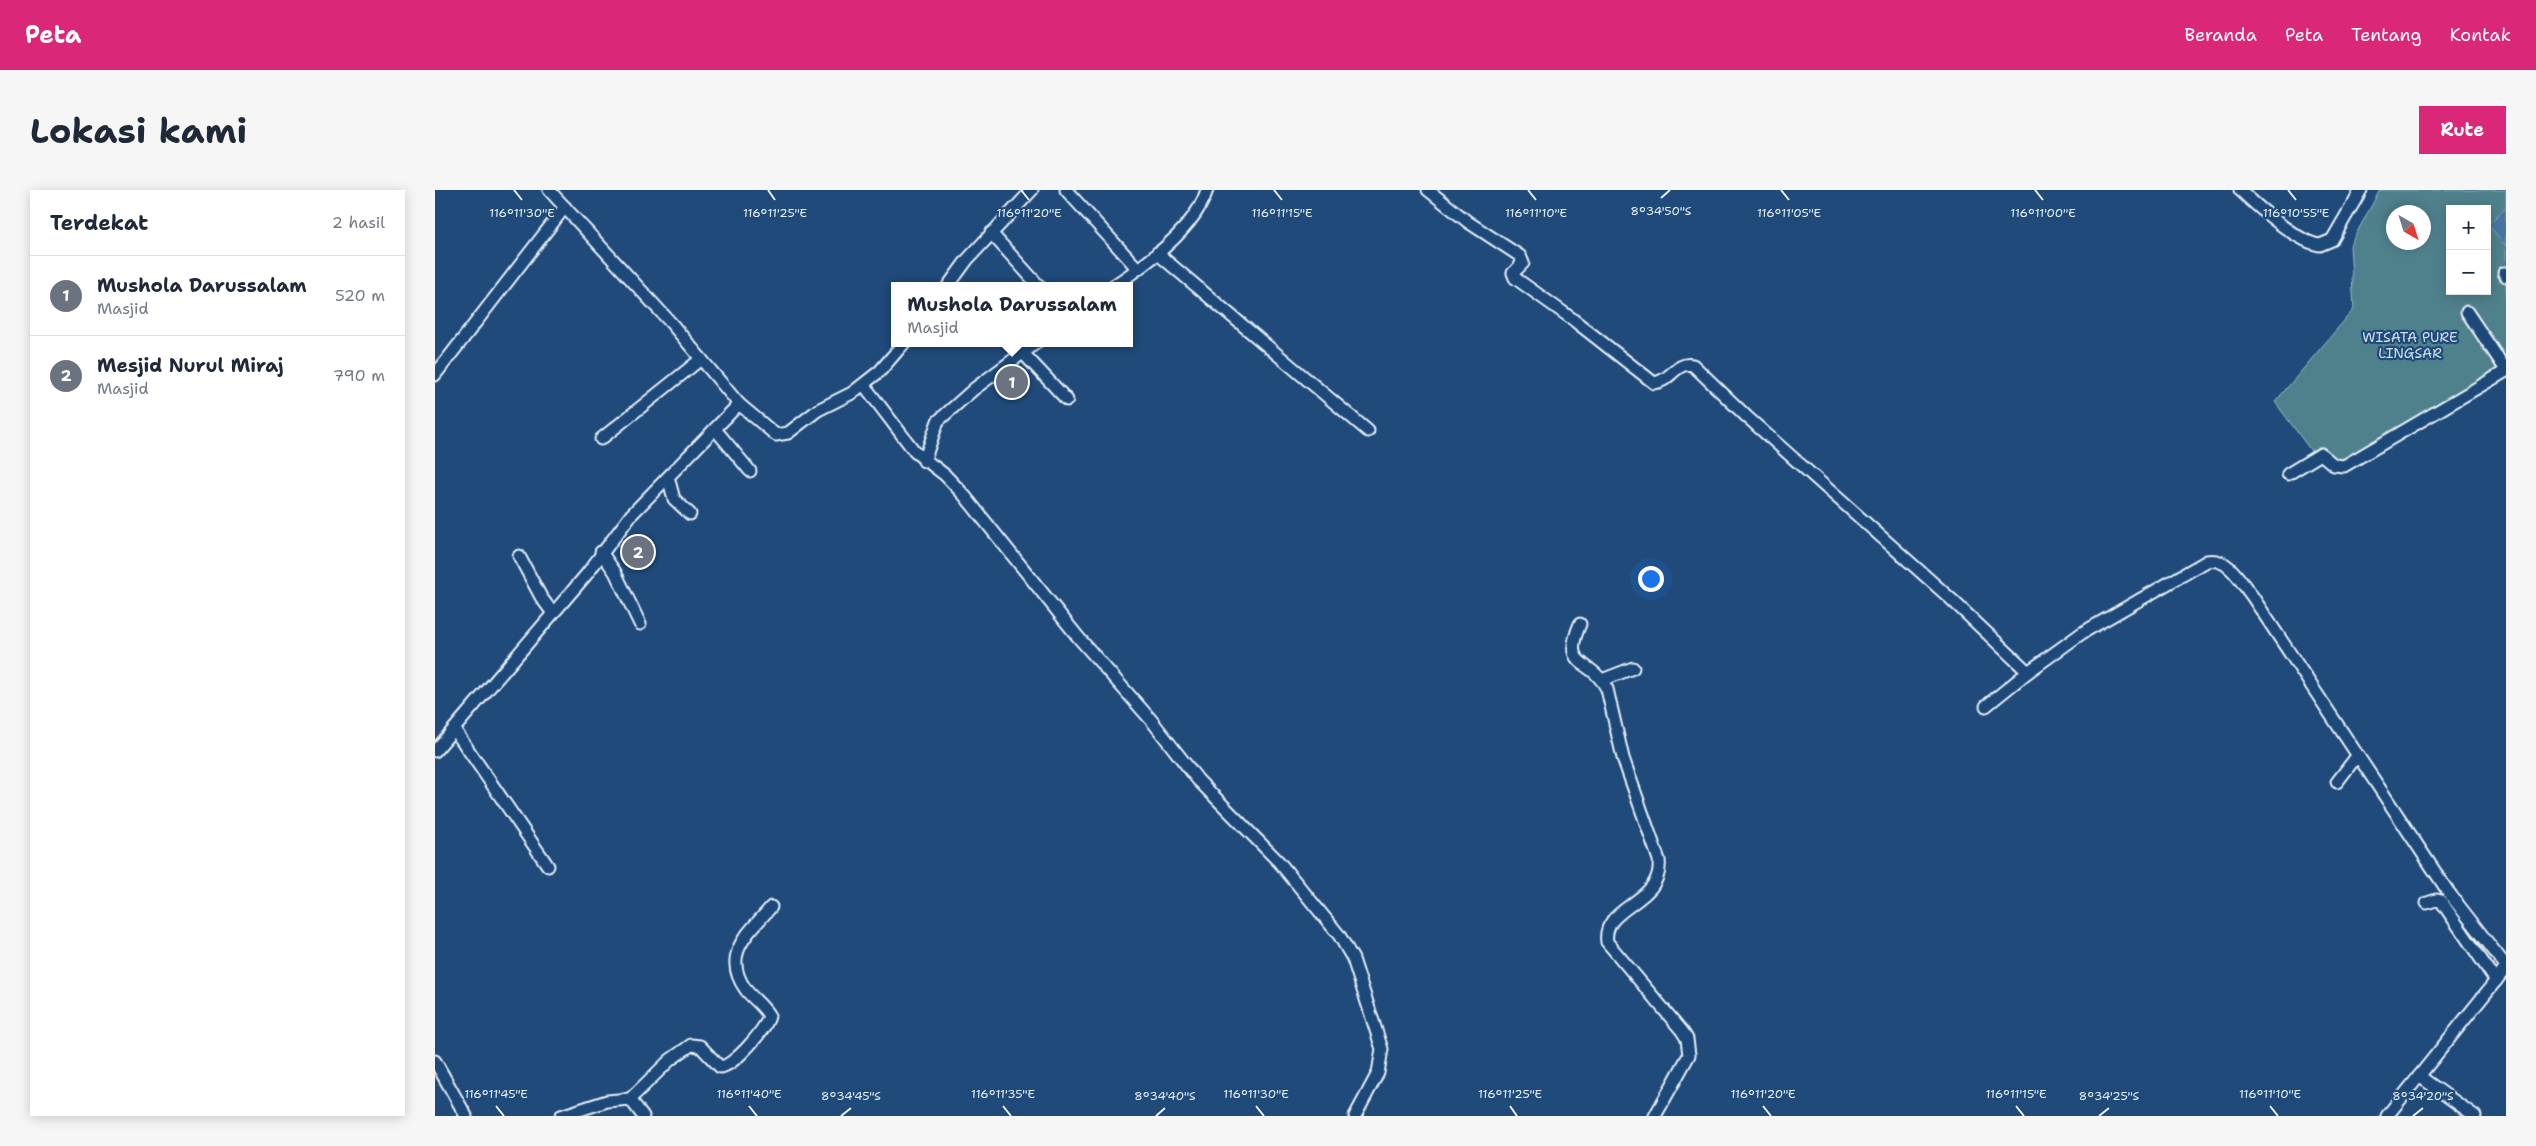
<!DOCTYPE html>
<html lang="id">
<head>
<meta charset="utf-8">
<style>
	body { margin:0; font-family:"Shantell Sans",sans-serif; background:#f6f6f7; color:#1f2937 }
	.controls { position:absolute; right:15px; top:15px; display:grid; overflow:hidden; border-radius:0px; box-shadow:0 2px 12px #0003 }
	.controls button { width:45px; height:45px; display:grid; place-items:center; padding:0; border:0; border-bottom:1px solid #e0e1e3; background:#fff; color:#1f2937; font:25px sans-serif }
	.compass { position:absolute; left:1951px; top:15px; width:45px; height:45px; border-radius:50%; background:#fff; box-shadow:0 2px 12px #0003; rotate:141deg }
	.you { position:absolute; left:1215px; top:388px; width:18px; height:18px; margin:-12px; border:4px solid #fff; border-radius:50%; background:#1a73e8; box-shadow:0 0 0 8px #1a73e833 }
	.badge { display:grid; place-items:center; width:32px; height:32px; border-radius:50%; background:#db2777; color:#fff; font-size:16px; font-weight:700 }
	.pin { position:absolute; translate:-50% -50%; border:2px solid #fff; box-shadow:0 1px 5px #0006 }
	.popup { position:absolute; left:456px; top:92px; width:242px; height:65px; box-sizing:border-box; display:grid; place-content:center; border-radius:0px; background:#fff; filter:drop-shadow(0 1px 4px #0005); font-size:16px; white-space:nowrap; color:#747a83 }
	.popup b { font-size:19px; color:#1f2937 }
	.popup::after { content:''; position:absolute; left:50%; top:100%; margin-left:-10px; border:10px solid transparent; border-top-color:#fff }
	.list { margin:0; padding:0; list-style:none }
	h2 { display:flex; justify-content:space-between; align-items:center; height:65px; margin:0; padding:0 20px; font-size:21px }
	h2 small { font-size:16px; font-weight:400; color:#747a83 }
	.list li { display:grid; grid-template-columns:32px 1fr auto; gap:15px; align-items:center; box-sizing:border-box; height:80px; padding:0 20px; border-top:1px solid #e0e1e3 }
	.list b { display:block; font-size:19px; white-space:nowrap }
	.list p { margin:0; font-size:16px; white-space:nowrap; color:#747a83 }
	.list em { font-size:16px; font-style:normal; color:#747a83 }
	.map { position:relative; flex:none; width:2071px; height:926px; overflow:hidden; border-radius:0px }
	header { display:flex; align-items:center; gap:30px; box-sizing:border-box; height:70px; padding:0 25px; background:#db2777; color:#fff }
	header strong { font-size:24px }
	nav { display:flex; gap:28px; margin-inline-start:auto; font-size:18px }
	.intro { display:flex; align-items:center; justify-content:space-between; box-sizing:border-box; height:120px; padding:0 30px }
	h1 { margin:0; font-size:35px }
	.button { padding:12px 22px; border-radius:0px; background:#db2777; color:#fff; font-size:18px; font-weight:700 }
	main { display:flex; gap:30px; padding:0 30px }
	aside { flex:1; background:#fff; border-radius:0px; box-shadow:0 2px 12px #0003 }
	.map>svg:first-child { display:block }
	.green { fill:#50818c; stroke:#9cb9c2; fill-rule:evenodd }
	.water { fill:#4675a2; stroke:#87a7c4 }
	.lines { fill:none; stroke-linecap:round; stroke-linejoin:round }
	.minor-casing { stroke:#e8f1f8; stroke-width:15 }
	.minor { stroke:#1f4a7a; stroke-width:11 }
	.ticks { fill:none; stroke:#e8f1f8; stroke-width:2 }
	.labels { text-anchor:middle; dominant-baseline:central; stroke-width:4.5; stroke-linejoin:round; paint-order:stroke }
	.park-label { font-size:14px; fill:#d1e0e8; stroke:#1f4a7a }
	.ticks-label { font-size:12px; text-anchor:middle; fill:#e8f1f8; stroke:#1f4a7a; stroke-width:4.5; stroke-linejoin:round; paint-order:stroke }
</style>
</head>
<body>
<header>
<strong>Peta</strong>
<nav><a>Beranda</a><a>Peta</a><a>Tentang</a><a>Kontak</a></nav>
</header>
<div class="intro"><h1>Lokasi kami</h1><a class="button">Rute</a></div>
<main>
<aside>
<h2>Terdekat<small>2 hasil</small></h2>
<ul class="list">
<li><span class="badge" style="background:#6b7280">1</span><div><b>Mushola Darussalam</b><p>Masjid</p></div><em>520 m</em></li>
<li><span class="badge" style="background:#6b7280">2</span><div><b>Mesjid Nurul Miraj</b><p>Masjid</p></div><em>790 m</em></li>
</ul>
</aside>
<div class="map">
<svg width="2071" height="926" viewBox="0 0 2071 926">
	<rect width="100%" height="100%" fill="#1f4a7a"/>
	<filter id="ink" filterUnits="userSpaceOnUse"><feTurbulence type="fractalNoise" baseFrequency=".02" numOctaves="2"/><feDisplacementMap in="SourceGraphic" scale="10" xChannelSelector="R" yChannelSelector="G"/><feConvolveMatrix kernelMatrix="1 2 1 2 8 2 1 2 1" color-interpolation-filters="sRGB"/></filter>
	<g filter="url(#ink)">
		<!-- green -->
		<path class="green" d="M1945 0H2071V176L1912 271 1879 265 1840 212 1919 119 1915 55ZM2015 19H2052V101H2015ZM1958 22H1988V52H1958Z"/>
		<!-- water -->
		<polygon class="water" points="2071,18 2071,56 2053,34"/>
		<g class="lines">
			<!-- minor casing -->
			<g class="minor-casing">
				<g id="minor">
					<polyline points="114,0 236,133 304,214 341,245 353,243 383,220 417,203 445,181 469,153"/>
					<polyline points="631,0 703,79"/>
					<path d="M993 0 1033 32 1085 66 1088 73 1078 83 1080 88 1136 128 1219 193C1235 192 1241 171 1258 175L1311 226 1516 409 1593 482 1647 443 1772 371C1794 367 1805 391 1817 406L2014 703 2071 776"/>
					<path d="M1805 0C1822 16 1862 52 1885 55L1897 50 1926 0"/>
					<polyline points="556,43 604,96"/>
					<polyline points="722,63 933,241"/>
					<polyline points="2069,83 2071,86"/>
					<polyline points="513,96 532,70 597,0"/>
					<path d="M678 96C712 74 760 39 772 0"/>
					<polyline points="2032,122 2071,180"/>
					<polyline points="588,163 632,210"/>
					<polyline points="0,185 130,17"/>
					<polyline points="429,195 480,262 510,285 529,305 643,447 717,531 763,590 844,672 904,745 918,769 947,859 943,883 920,926"/>
					<polyline points="280,239 315,281"/>
					<polyline points="166,249 266,169"/>
					<polyline points="489,271 503,231 539,199 601,153"/>
					<polyline points="1853,284 1886,264 1899,275 1909,276 2071,181"/>
					<polyline points="233,287 239,309 255,324"/>
					<polyline points="166,362 180,382 205,434"/>
					<polyline points="84,366 106,407 117,422"/>
					<path d="M1145 434C1125 480 1156 467 1172 499L1188 568 1224 670C1229 714 1166 715 1172 752L1247 841 1252 849 1254 865 1220 926"/>
					<polyline points="1167,490 1198,478"/>
					<polyline points="1551,516 1593,482"/>
					<polyline points="19,539 113,676"/>
					<polyline points="0,561 151,385 196,325 304,214"/>
					<polyline points="1902,592 1922,566"/>
					<polyline points="1992,713 2001,710 2006,711 2061,791"/>
					<polyline points="0,871 31,926"/>
					<polyline points="1984,886 2040,926"/>
					<polyline points="195,909 208,926"/>
					<path d="M126 926 172 911 195 909 235 870 256 855 265 856 285 877C298 877 331 839 334 826 329 816 318 809 311 800 285 764 314 743 336 717"/>
					<polyline points="1952,926 2071,778"/>
				</g>
			</g>
			<!-- minor -->
			<use href="#minor" class="minor"/>
		</g>
	</g>
	<!-- ticks -->
	<path class="ticks" d="M79 0 87 10M333 0 340 10M586 0 594 10M839 0 847 10M1093 0 1101 10M1346 0 1354 10M1600 0 1608 10M1853 0 1861 10M1226 8 1235 0M61 916 69 926M314 916 322 926M568 916 576 926M821 916 829 926M1075 916 1082 926M1328 916 1336 926M1581 916 1589 926M1835 916 1843 926M406 926 416 918M721 926 730 918M1664 926 1674 918M1978 926 1988 918"/>
	<g class="labels">
		<!-- park labels -->
		<g class="park-label">
			<text x="1975" y="147">WISATA PURE<tspan x="1975" dy="16">LINGSAR</tspan></text>
		</g>
	</g>
	<g class="ticks-label">
		<text x="1226" y="25">8°34'50"S</text>
		<text x="340" y="27">116°11'25"E</text>
		<text x="594" y="27">116°11'20"E</text>
		<text x="847" y="27">116°11'15"E</text>
		<text x="1101" y="27">116°11'10"E</text>
		<text x="1608" y="27">116°11'00"E</text>
		<text x="87" y="27">116°11'30"E</text>
		<text x="1354" y="27">116°11'05"E</text>
		<text x="1861" y="27">116°10'55"E</text>
		<text x="61" y="908">116°11'45"E</text>
		<text x="314" y="908">116°11'40"E</text>
		<text x="568" y="908">116°11'35"E</text>
		<text x="821" y="908">116°11'30"E</text>
		<text x="1075" y="908">116°11'25"E</text>
		<text x="1328" y="908">116°11'20"E</text>
		<text x="1581" y="908">116°11'15"E</text>
		<text x="1835" y="908">116°11'10"E</text>
		<text x="416" y="910">8°34'45"S</text>
		<text x="730" y="910">8°34'40"S</text>
		<text x="1674" y="910">8°34'25"S</text>
		<text x="1988" y="910">8°34'20"S</text>
	</g>
</svg>
<div class="controls">
<button>+</button>
<button>−</button>
</div>
<svg class="compass" viewBox="-18 -18 36 36"><path d="M0-13l5 13h-10z" fill="#e53935"/><path d="M0 13l5-13h-10z" fill="#747a83"/></svg>
<div class="you"></div>
<div class="pin badge" style="left:577px;top:192px;background:#6b7280">1</div>
<div class="popup"><b>Mushola Darussalam</b>Masjid</div>
<div class="pin badge" style="left:203px;top:362px;background:#6b7280">2</div>
</div>
</main>
</body>
</html>
